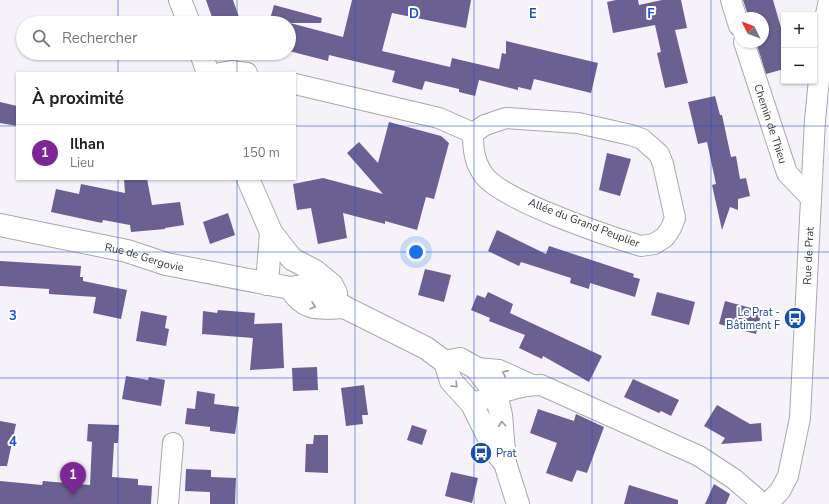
<!DOCTYPE html>
<html lang="fr">
<head>
<meta charset="utf-8">
<style>
	body { margin:0; font-family:"Nunito Sans",sans-serif; background:#f6f6f6; color:#222 }
	.controls { position:absolute; right:12px; top:12px; display:grid; overflow:hidden; border-radius:0px; box-shadow:0 1px 3px #0004 }
	.controls button { width:36px; height:36px; display:grid; place-items:center; padding:0; border:0; border-bottom:1px solid #e0e0e0; background:#fff; color:#222; font:20px sans-serif }
	.compass { position:absolute; left:733px; top:12px; width:36px; height:36px; border-radius:50%; background:#fff; box-shadow:0 1px 3px #0004; rotate:312deg }
	.you { position:absolute; left:416px; top:252px; width:14px; height:14px; margin:-10px; border:3px solid #fff; border-radius:50%; background:#1a73e8; box-shadow:0 0 0 6px #1a73e833 }
	.badge { display:grid; place-items:center; width:26px; height:26px; border-radius:50%; background:#7b2796; color:#fff; font-size:13px; font-weight:700 }
	.pin { position:absolute; translate:-50% -33px; filter:drop-shadow(0 1px 2px #0008) }
	.pin::after { content:''; position:absolute; top:21px; width:14px; height:12px; background:inherit; clip-path:polygon(0 0,100% 0,50% 100%) }
	.list { margin:0; padding:0; list-style:none }
	h2 { display:flex; justify-content:space-between; align-items:center; height:52px; margin:0; padding:0 16px; font-size:17px }
	h2 small { font-size:13px; font-weight:400; color:#767676 }
	.list li { display:grid; grid-template-columns:26px 1fr auto; gap:12px; align-items:center; box-sizing:border-box; height:56px; padding:0 16px; border-top:1px solid #e0e0e0 }
	.list b { display:block; font-size:15px; white-space:nowrap }
	.list p { margin:0; font-size:13px; white-space:nowrap; color:#767676 }
	.list em { font-size:13px; font-style:normal; color:#767676 }
	.icon { flex:none; width:22px; height:22px; fill:none; stroke:currentColor; stroke-width:2; stroke-linecap:round; stroke-linejoin:round }
	.map { position:relative; flex:none; width:829px; height:504px; overflow:hidden }
	.search { position:absolute; background:#fff; box-shadow:0 1px 3px #0004; left:16px; top:16px; width:280px; height:44px; display:flex; align-items:center; gap:10px; box-sizing:border-box; padding:0 14px; border-radius:22px; color:#767676; font-size:15px }
	.panel { position:absolute; background:#fff; box-shadow:0 1px 3px #0004; left:16px; top:72px; width:280px; height:108px; border-radius:0px }
	.map>svg:first-child { display:block }
	.building { fill:#6a6091 }
	.lines { fill:none; stroke-linecap:round; stroke-linejoin:round }
	.street-casing { stroke:#aaa7af; stroke-width:22 }
	.secondary-casing { stroke:#aaa7af; stroke-width:24 }
	.street { stroke:#fff; stroke-width:20 }
	.secondary { stroke:#fff; stroke-width:22 }
	.oneway { stroke:#9b9a9c }
	.grid { fill:none; stroke:#1d4ed8; stroke-width:1; stroke-opacity:0.55 }
	.labels { text-anchor:middle; dominant-baseline:central; stroke-width:4; stroke-linejoin:round; paint-order:stroke }
	.street-label { font-size:11px; fill:#373639; stroke:#fff }
	.transit-label { font-size:11px; fill:#164399; stroke:#fff; text-anchor:end }
	.grid-label { font-size:13px; text-anchor:middle; font-weight:bold; fill:#1d4ed8; stroke:#fff; stroke-width:4; stroke-linejoin:round; paint-order:stroke }
</style>
</head>
<body>
<div class="map">
<svg width="829" height="504" viewBox="0 0 829 504">
	<rect width="100%" height="100%" fill="#f5f2fa"/>
	<!-- building -->
	<g class="building">
		<polygon points="206,0 233,0 241,23 214,23"/>
		<polygon points="352,0 471,0 466,28 392,13 382,51 450,67 452,58 499,69 502,53 506,54 506,41 598,63 591,93 534,79 531,90 518,87 518,90 479,80 475,96 459,92 459,89 425,81 422,90 392,82 395,71 329,55 328,61 289,51 289,23 269,23 274,5 322,18 321,23 290,23 343,37"/>
		<polygon points="616,0 638,0 639,5 662,0 681,0 687,28 675,30 688,83 665,88 657,53 661,52 655,25 613,33 607,2"/>
		<polygon points="743,0 773,0 784,38 784,69 766,74 756,42 763,42 763,18 749,18"/>
		<polygon points="715,96 720,115 722,115 731,157 736,156 740,179 746,178 750,196 738,199 738,210 730,207 722,230 712,185 716,184 707,142 698,144 688,102"/>
		<polygon points="0,102 17,106 17,126 0,123"/>
		<polygon points="389,122 441,136 449,143 434,199 426,197 417,230 385,221 385,224 343,213 347,238 318,244 311,208 297,210 293,184 323,178 383,194 347,153 359,142 378,163"/>
		<polygon points="607,153 631,159 620,196 599,190"/>
		<polygon points="124,179 147,179 152,205 180,202 184,225 165,228 165,229 131,232 130,225 103,220 102,223 51,212 56,189 79,194 81,184 125,193"/>
		<polygon points="228,213 235,235 210,244 203,222"/>
		<polygon points="497,230 546,254 549,246 634,274 633,277 640,279 635,297 590,283 589,289 570,283 571,278 521,262 519,266 488,251"/>
		<polygon points="0,261 81,266 80,277 83,277 83,281 127,290 121,319 93,313 96,297 49,294 49,289 0,286"/>
		<polygon points="425,269 451,275 444,302 418,295"/>
		<polygon points="488,292 513,304 510,313 602,356 589,382 543,356 542,359 519,348 525,335 489,321 490,318 471,310 477,295 485,298"/>
		<polygon points="657,292 695,302 689,325 651,315"/>
		<polygon points="725,301 762,311 756,334 719,324"/>
		<polygon points="218,310 255,313 254,324 282,323 284,368 250,370 253,338 202,334 203,311 217,313"/>
		<polygon points="141,311 167,316 165,328 169,329 166,346 136,341"/>
		<polygon points="317,367 318,390 293,391 292,368"/>
		<polygon points="126,376 148,380 149,377 165,380 161,406 122,399"/>
		<polygon points="633,379 679,400 671,416 661,411 659,413 624,397"/>
		<polygon points="364,385 368,415 362,415 363,424 346,426 341,388"/>
		<polygon points="197,391 215,394 214,404 239,407 235,434 210,431 210,427 185,424 187,408 195,409"/>
		<polygon points="717,405 750,424 761,423 762,441 721,444 725,438 704,426"/>
		<polygon points="538,409 574,421 576,414 604,427 587,473 577,470 572,482 546,473 557,443 530,433"/>
		<polygon points="0,421 16,424 7,466 0,466"/>
		<polygon points="88,424 119,425 118,443 114,443 112,477 138,479 138,485 152,486 151,504 0,504 0,481 42,485 43,481 90,485 92,442 87,441"/>
		<polygon points="412,425 427,430 422,445 407,440"/>
		<polygon points="314,435 328,435 328,473 305,472 306,444 313,444"/>
		<polygon points="186,469 211,470 211,477 236,478 235,504 210,504 210,492 185,491"/>
		<polygon points="451,472 478,478 472,503 445,496"/>
		<polygon points="714,484 730,494 726,504 705,504"/>
		<polygon points="629,485 678,500 678,504 624,504"/>
	</g>
	<g class="lines">
		<!-- street casing -->
		<g class="street-casing">
			<g id="street">
				<polyline points="731,0 739,26"/>
				<path id="s1" d="M744 42 787 173 810 197"/>
				<polyline points="220,73 231,71 247,73"/>
				<polyline points="295,84 439,118 473,133"/>
				<path d="M506 118 578 123 631 135 642 139 659 154 663 164 675 218 671 228 665 237 654 244 641 246C608 236 500 200 483 174 474 161 473 148 473 133L485 125Z"/>
				<polyline points="476,368 499,370 532,385"/>
				<path d="M472 404C494 395 518 385 541 385L699 456 734 479 763 504"/>
				<polyline points="168,504 173,443"/>
				<path id="s2" d="M767 504 780 491 788 476 800 418 815 120 825 19 829 0"/>
			</g>
		</g>
		<!-- secondary casing -->
		<g class="secondary-casing">
			<g id="secondary">
				<polyline points="180,0 189,23"/>
				<polyline points="201,53 208,73"/>
				<polyline points="248,179 271,232 292,259 315,271 332,285 336,293"/>
				<path id="s3" d="M0 225 127 251 166 264 290 288 308 285 325 293 344 307 426 348 445 362 451 381 472 404 495 451 505 463"/>
				<polyline points="267,284 271,232"/>
				<path d="M290 288C305 312 319 308 344 307"/>
				<polyline points="445,362 460,359 476,368 496,394 501,415 505,463 518,504"/>
			</g>
		</g>
		<!-- street -->
		<use href="#street" class="street"/>
		<!-- secondary -->
		<use href="#secondary" class="secondary"/>
	</g>
	<!-- one-way arrows -->
	<defs><path id="oneway-chevron" d="M-2-3.5L2.5 0L-2 3.5" fill="none" stroke-width="1.6" stroke-linecap="round" stroke-linejoin="round"/></defs>
	<g class="oneway">
		<use href="#oneway-chevron" transform="translate(313 306) rotate(16)"/>
		<use href="#oneway-chevron" transform="translate(505 373) rotate(-156)"/>
		<use href="#oneway-chevron" transform="translate(455 385) rotate(47)"/>
		<use href="#oneway-chevron" transform="translate(502 424) rotate(-95)"/>
	</g>
	<!-- grid -->
	<path class="grid" d="M118 0V23M237 0V23M355 0V504M474 0V504M592 0V504M711 0V504M118 53V73M237 53V73M0 126H17M295 126H829M118 179V504M237 179V504M0 252H829M0 378H829"/>
	<!-- icons -->
	<defs>
		<g id="bus-disc" transform="scale(1.15)"><circle r="9.5" fill="#1a4fb4" stroke="#fff"/><path d="M-5-6H5V4H4V6H2V4H-2V6H-4V4H-5ZM-3.5-4V0h7V-4ZM-3.5 1.2v1.5H-2V1.2ZM2 1.2v1.5H3.5V1.2Z" fill="#fff"/></g>
	</defs>
	<g fill-rule="evenodd">
		<use href="#bus-disc" x="795" y="318"/>
		<use href="#bus-disc" x="481" y="453"/>
	</g>
	<g class="labels">
		<!-- street labels -->
		<g class="street-label">
			<text stroke="none"><textPath href="#s1" startOffset="86">Chemin de Thieu</textPath></text>
			<text transform="translate(584 223) rotate(21)">Allée du Grand Peuplier</text>
			<text stroke="none"><textPath href="#s2" startOffset="257">Rue de Prat</textPath></text>
			<text stroke="none"><textPath href="#s3" startOffset="148">Rue de Gergovie</textPath></text>
		</g>
		<!-- transit labels -->
		<g class="transit-label">
			<text x="780" y="312">Le Prat -<tspan x="780" dy="13">Bâtiment F</tspan></text>
			<text x="496" y="453" text-anchor="start">Prat</text>
		</g>
	</g>
	<g class="grid-label">
		<text x="414" y="18">D</text>
		<text x="533" y="18">E</text>
		<text x="651" y="18">F</text>
		<text x="13" y="320">3</text>
		<text x="13" y="446">4</text>
	</g>
</svg>
<div class="controls">
<button>+</button>
<button>−</button>
</div>
<svg class="compass" viewBox="-18 -18 36 36"><path d="M0-13l5 13h-10z" fill="#e53935"/><path d="M0 13l5-13h-10z" fill="#767676"/></svg>
<div class="you"></div>
<div class="pin badge" style="left:73px;top:495px">1</div>
<div class="search"><svg class="icon" aria-label="search" viewBox="0 0 24 24"><circle cx="10" cy="10" r="6"/><path d="M15 15l6 6"/></svg>Rechercher</div>
<section class="panel">
<h2>À proximité<small></small></h2>
<ul class="list">
<li><span class="badge">1</span><div><b>Ilhan</b><p>Lieu</p></div><em>150 m</em></li>
</ul>
</section>
</div>
</body>
</html>
